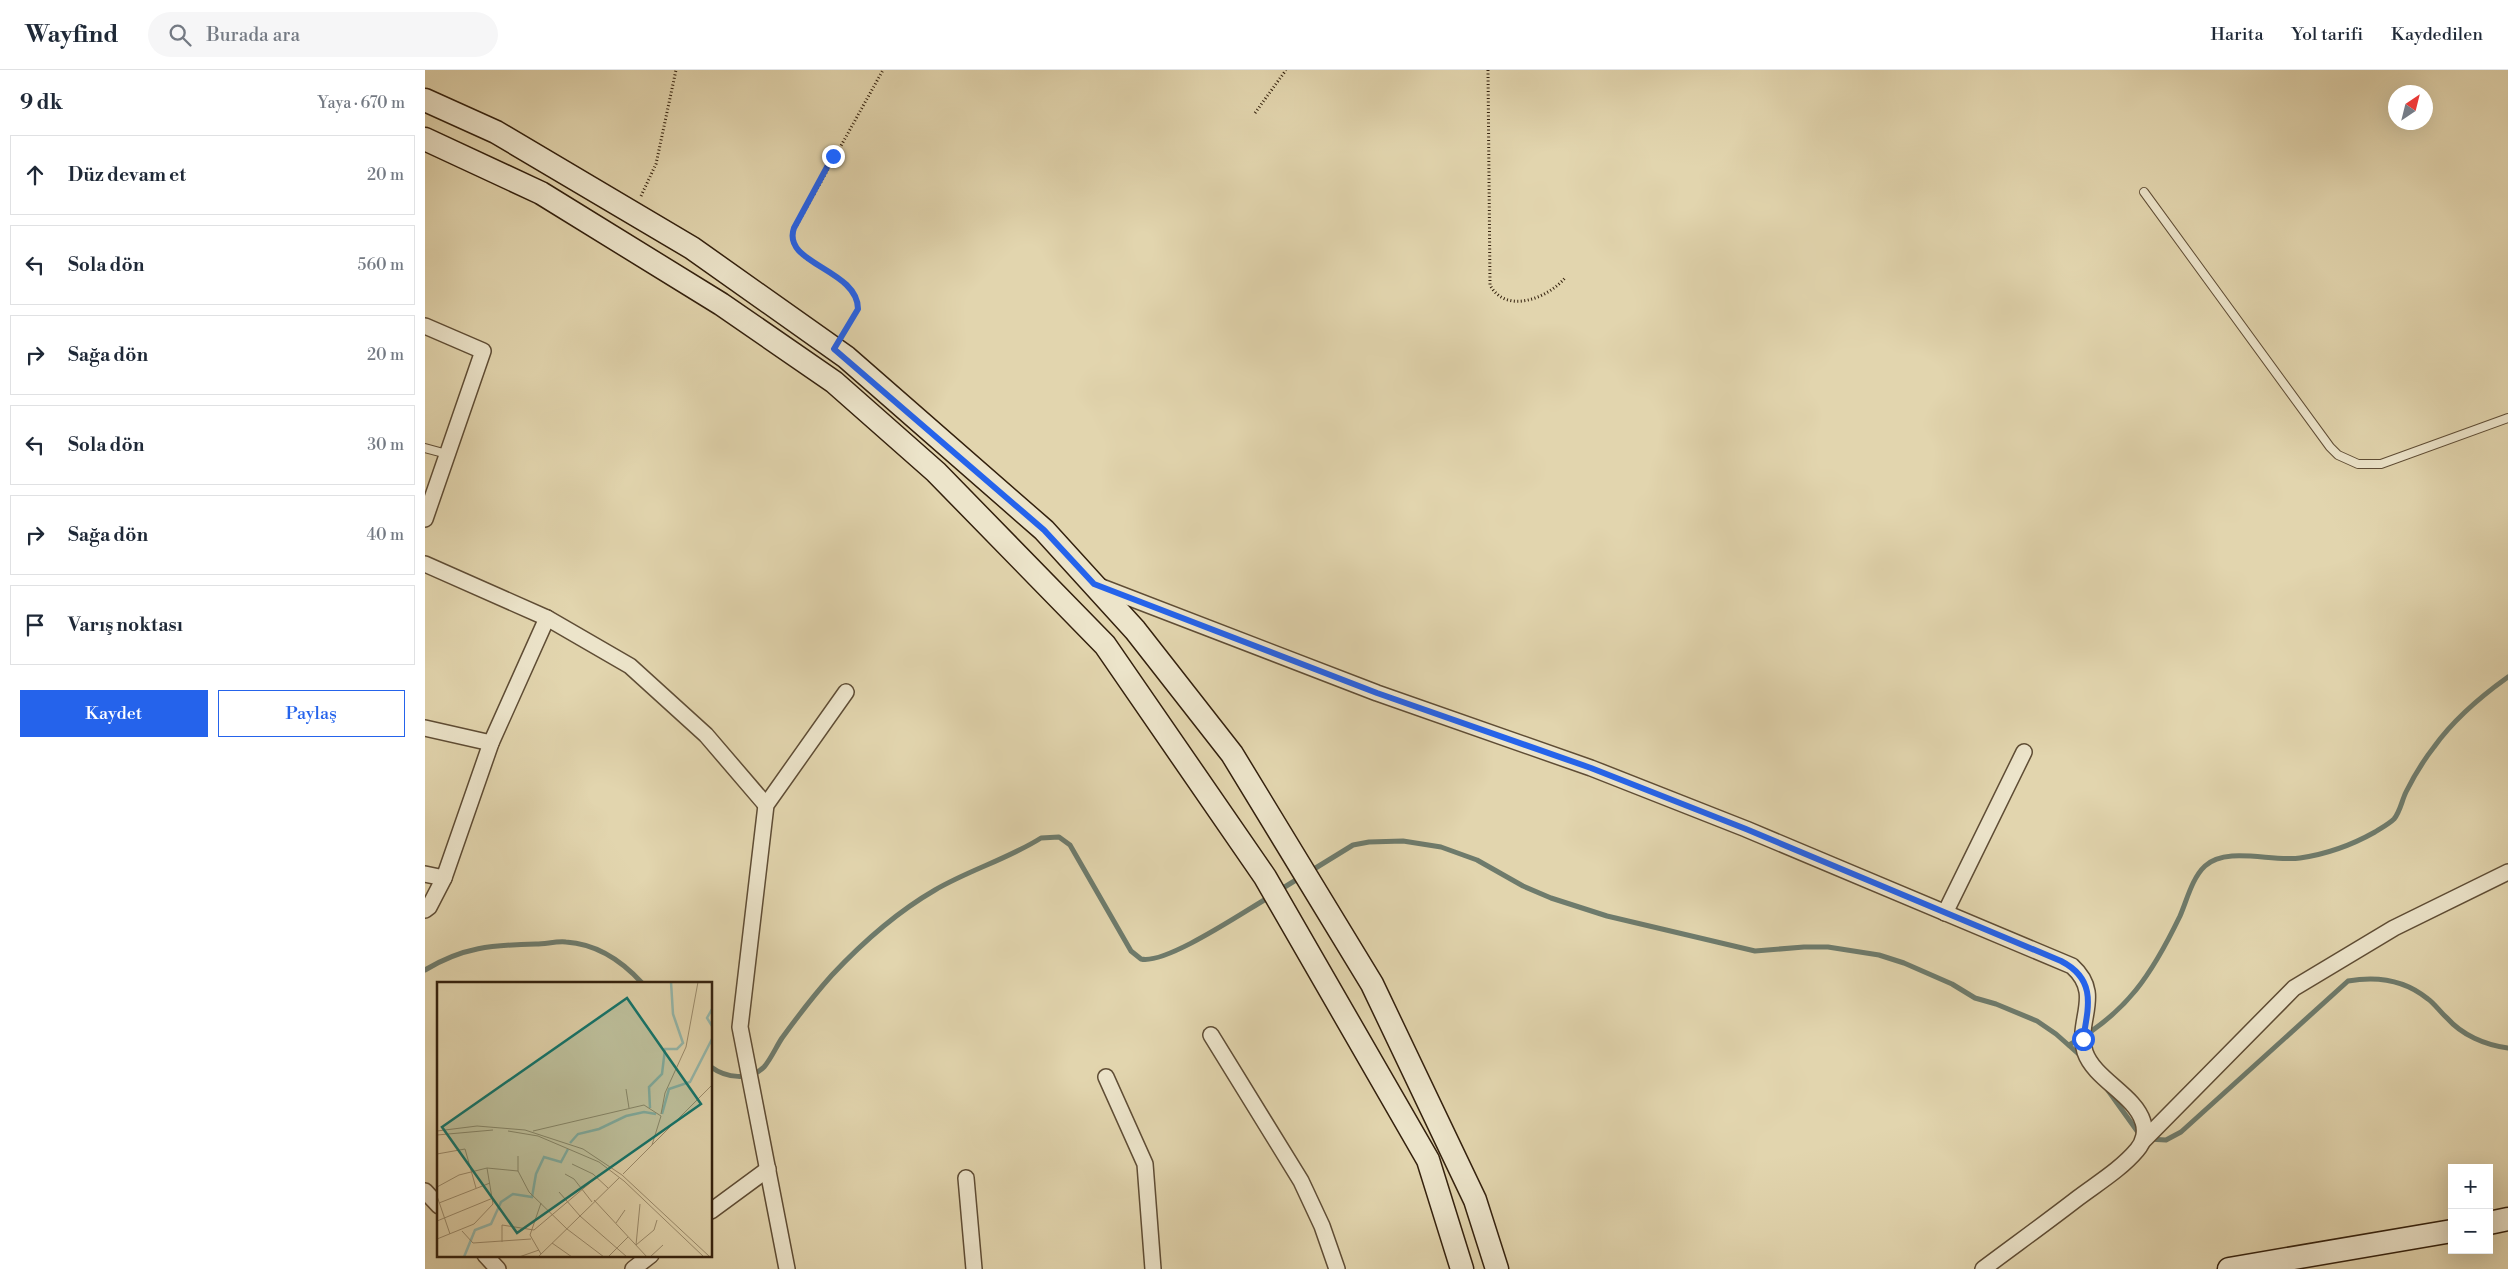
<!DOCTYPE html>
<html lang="tr">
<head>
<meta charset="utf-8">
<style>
	body { margin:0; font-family:"Libre Bodoni",serif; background:#f6f6f7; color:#1f2937 }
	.controls { position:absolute; right:15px; bottom:15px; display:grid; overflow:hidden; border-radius:0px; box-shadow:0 5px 20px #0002 }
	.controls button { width:45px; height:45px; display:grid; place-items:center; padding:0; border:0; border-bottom:1px solid #e0e1e3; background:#fff; color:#1f2937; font:25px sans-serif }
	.compass { position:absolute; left:1963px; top:15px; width:45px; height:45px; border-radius:50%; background:#fff; box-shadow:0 5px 20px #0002; rotate:35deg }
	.stop { position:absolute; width:15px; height:15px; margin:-11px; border:4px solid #2563eb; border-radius:50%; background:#fff }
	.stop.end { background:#2563eb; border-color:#fff; box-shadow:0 1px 5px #0008 }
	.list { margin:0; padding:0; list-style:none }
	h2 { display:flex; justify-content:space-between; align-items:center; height:65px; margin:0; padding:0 20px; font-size:21px }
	h2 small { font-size:16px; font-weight:400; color:#747a83 }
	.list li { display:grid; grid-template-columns:32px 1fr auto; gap:15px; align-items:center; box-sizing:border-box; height:80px; margin:0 10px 10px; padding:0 10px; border:1px solid #e0e1e3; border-radius:0px }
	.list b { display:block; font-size:19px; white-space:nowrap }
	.list em { font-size:16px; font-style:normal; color:#747a83 }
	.actions { display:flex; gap:10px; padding:15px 20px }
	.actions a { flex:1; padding:11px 0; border:1px solid #2563eb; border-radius:0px; text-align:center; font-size:18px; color:#2563eb }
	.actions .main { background:#2563eb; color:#fff }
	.icon { flex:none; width:28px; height:28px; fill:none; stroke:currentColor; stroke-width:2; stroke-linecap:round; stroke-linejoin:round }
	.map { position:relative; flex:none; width:2083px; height:1199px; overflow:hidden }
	header { display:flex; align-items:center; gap:30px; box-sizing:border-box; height:70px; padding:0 25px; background:#fff; border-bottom:1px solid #e0e1e3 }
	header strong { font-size:24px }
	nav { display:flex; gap:28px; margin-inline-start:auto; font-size:18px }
	.search { width:350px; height:45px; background:#f6f6f7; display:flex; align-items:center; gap:12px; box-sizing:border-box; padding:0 18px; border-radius:28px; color:#747a83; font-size:19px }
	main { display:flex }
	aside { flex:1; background:#fff }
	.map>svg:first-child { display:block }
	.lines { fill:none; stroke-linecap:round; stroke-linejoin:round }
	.stream { stroke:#6e7b6c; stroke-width:5 }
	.lane-casing { stroke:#5f4d35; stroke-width:10 }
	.street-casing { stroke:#5f4d35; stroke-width:18 }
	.secondary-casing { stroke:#33200d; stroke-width:25 }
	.path { stroke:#33200d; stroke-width:3; stroke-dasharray:1 2.5; stroke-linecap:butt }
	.lane { stroke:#ece4ca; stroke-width:8 }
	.street { stroke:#ece4ca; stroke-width:15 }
	.secondary { stroke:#ece4ca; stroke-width:22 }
	.route { stroke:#2563eb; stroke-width:6 }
	.inset-river { fill:none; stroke:#95b8ac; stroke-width:2.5 }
	.inset-road { fill:none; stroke:#9c8d6e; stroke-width:1 }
	.view { fill:#0f766e; fill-opacity:0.15; stroke:#0f766e; stroke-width:2.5 }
	.inset-edge { fill:none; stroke:#33200d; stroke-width:2.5 }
</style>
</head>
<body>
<header>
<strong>Wayfind</strong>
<div class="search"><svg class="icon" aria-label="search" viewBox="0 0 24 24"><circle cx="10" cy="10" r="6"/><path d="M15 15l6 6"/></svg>Burada ara</div>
<nav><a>Harita</a><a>Yol tarifi</a><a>Kaydedilen</a></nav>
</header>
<main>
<aside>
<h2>9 dk<small>Yaya · 670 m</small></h2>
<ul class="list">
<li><svg class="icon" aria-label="ahead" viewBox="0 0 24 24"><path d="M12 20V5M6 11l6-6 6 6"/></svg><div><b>Düz devam et</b></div><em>20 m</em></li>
<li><svg class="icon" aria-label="left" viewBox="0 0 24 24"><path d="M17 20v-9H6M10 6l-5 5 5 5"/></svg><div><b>Sola dön</b></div><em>560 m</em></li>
<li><svg class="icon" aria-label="right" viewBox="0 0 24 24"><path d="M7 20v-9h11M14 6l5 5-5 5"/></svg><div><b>Sağa dön</b></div><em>20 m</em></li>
<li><svg class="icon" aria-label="left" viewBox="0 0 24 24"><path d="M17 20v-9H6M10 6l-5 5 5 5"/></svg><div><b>Sola dön</b></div><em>30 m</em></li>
<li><svg class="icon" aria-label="right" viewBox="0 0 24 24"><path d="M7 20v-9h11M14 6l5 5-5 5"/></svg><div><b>Sağa dön</b></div><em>40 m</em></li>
<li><svg class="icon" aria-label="arrive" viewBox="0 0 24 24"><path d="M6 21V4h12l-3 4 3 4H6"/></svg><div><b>Varış noktası</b></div></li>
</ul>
<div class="actions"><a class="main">Kaydet</a><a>Paylaş</a></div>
</aside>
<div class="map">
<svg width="2083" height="1199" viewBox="0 0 2083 1199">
	<rect width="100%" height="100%" fill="#e2d5ae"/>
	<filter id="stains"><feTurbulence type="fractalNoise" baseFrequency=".004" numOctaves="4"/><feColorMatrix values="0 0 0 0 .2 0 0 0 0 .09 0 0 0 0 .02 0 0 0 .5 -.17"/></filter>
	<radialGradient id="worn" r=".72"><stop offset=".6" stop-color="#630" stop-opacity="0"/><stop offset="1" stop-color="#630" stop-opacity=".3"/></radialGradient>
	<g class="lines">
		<!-- stream -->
		<g class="stream">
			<polyline points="889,799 928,775 944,772 978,771 1016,777 1052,790 1098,816 1126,828 1182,846 1330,881 1379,877 1403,877 1454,885 1479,893 1527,914 1550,928 1571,934 1612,951 1631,964 1657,987"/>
			<polyline points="858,818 871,810"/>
			<path d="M0 900C38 877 67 875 111 874 121 874 131 871 141 872 172 874 197 891 217 913"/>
			<path d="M1644 975C1702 943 1727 904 1755 846 1762 830 1767 808 1780 796 1802 776 1846 792 1875 788 1902 784 1927 775 1950 762 1956 758 1964 754 1969 749 1975 742 1977 730 1981 722 1989 706 1998 691 2009 677 2029 649 2055 627 2083 607"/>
			<path d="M286 997C301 1008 325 1011 339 997 346 989 351 977 357 968 373 946 389 925 407 905 437 873 472 842 510 820 544 800 583 789 616 768L634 767 645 775 706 881 716 889C740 895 817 843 841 829"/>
			<polyline points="1682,1019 1715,1065"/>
			<path d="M1723 1069 1741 1070 1756 1062 1923 911C1951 906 1980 910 2003 929 2010 934 2015 942 2022 948 2037 965 2060 975 2083 978"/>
		</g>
		<!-- lane casing -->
		<g class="lane-casing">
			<g id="lane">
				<polyline points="1719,122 1905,377 1913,385 1933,394 1956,394 2083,348"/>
				<polyline points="0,378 22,384"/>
			</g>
		</g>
		<!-- street casing -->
		<g class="street-casing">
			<g id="street">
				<polyline points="0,256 58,281 0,449"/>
				<polyline points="0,494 122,548 205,596 281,665 341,735"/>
				<path d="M674 516 952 623 1166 698 1321 759 1647 896C1679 925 1650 950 1660 982 1669 1009 1710 1025 1718 1052 1721 1061 1719 1072 1712 1080 1696 1099 1673 1113 1653 1128 1622 1152 1590 1175 1558 1199"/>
				<polyline points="0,658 66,673"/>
				<polyline points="0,804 19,808"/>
				<polyline points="0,840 4,837 19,808 66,673 122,548"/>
				<polyline points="1520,843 1599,682"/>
				<polyline points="786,965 876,1111 897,1156 912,1199"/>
				<polyline points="681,1007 720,1094 728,1199"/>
				<polyline points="1718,1071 1869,918 1969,858 2083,802"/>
				<polyline points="541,1108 549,1199"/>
				<polyline points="0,1121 14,1136"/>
				<polyline points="286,1141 343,1099"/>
				<polyline points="60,1185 73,1199"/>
				<polyline points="208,1199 226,1185"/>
				<polyline points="362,1199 315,957 341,735 421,622"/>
			</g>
		</g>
		<!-- secondary casing -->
		<g class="secondary-casing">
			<g id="secondary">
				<polyline points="0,30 71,62 267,178 421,287 619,460 710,560 807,684 947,914 1050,1130 1072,1199"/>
				<polyline points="0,69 116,123 296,234 409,312 511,402 680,575 840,807 1003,1090 1037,1199"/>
				<polyline points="2064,1153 2083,1149"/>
				<polyline points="1804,1199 2027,1161"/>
			</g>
		</g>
		<!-- path -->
		<g class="path">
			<path d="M1063 0 1065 215C1081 245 1123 228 1140 208"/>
			<polyline points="830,43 861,0"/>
			<polyline points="216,126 231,94 251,0"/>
			<path d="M419 263 433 239C433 199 365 198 367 164L458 0"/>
		</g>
		<!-- lane -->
		<use href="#lane" class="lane"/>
		<!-- street -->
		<use href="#street" class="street"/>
		<!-- secondary -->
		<use href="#secondary" class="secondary"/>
	</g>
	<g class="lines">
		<!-- route -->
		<path class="route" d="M408 86 369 158C356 194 433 199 433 239L409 279 619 460 669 514 952 623 1166 698 1321 759 1636 891C1671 909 1664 935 1658 969"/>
	</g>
	<!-- overview -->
	<g transform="translate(12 912)">
		<rect width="275" height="275" fill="#e2d5ae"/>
		<path class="inset-river" d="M275 27 270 36 275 44M213 126 212 105 225 92 228 67H240L246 61 236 32 234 0M225 132 232 107 253 100 275 57M133 161 141 152 162 147 189 134 207 130 219 132M27 275 38 248 54 242 64 220 76 212 95 215 99 192 107 175 124 180 131 167"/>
		<path class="inset-road" d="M189 107 192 126M224 132 228 111 249 65 261 0M0 149 40 144 88 148 146 167 185 193 273 275M71 149 101 154 162 180 187 199 267 275M96 149 207 123 224 134 215 163M0 153 56 148M0 172 28 167 39 206M81 174V189L92 210 130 247 167 275M135 182 156 192 171 206M128 192 137 197 155 220M186 192 275 103M0 205 22 193 50 186 81 189M122 210 143 234 190 275M0 214 13 252M157 218 210 275M2 221 53 201M104 221 93 253 104 272M0 239 56 216M179 241 188 228M25 249 36 261 94 257M0 257 37 242 56 222 50 186M65 260V243L97 248 160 195M115 261 135 275M199 263 203 222M199 263 217 248 220 238M82 275 102 268M101 275 182 196M171 275 191 255M213 275 226 263"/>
		<path class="view" d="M190 16 264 122 80 251 5 145Z"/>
		<rect width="275" height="275" class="inset-edge"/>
	</g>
	<rect width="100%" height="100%" filter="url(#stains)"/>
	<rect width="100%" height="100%" fill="url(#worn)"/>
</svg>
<div class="controls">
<button>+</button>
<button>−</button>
</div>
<svg class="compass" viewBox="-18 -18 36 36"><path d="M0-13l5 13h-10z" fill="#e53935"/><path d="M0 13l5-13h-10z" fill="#747a83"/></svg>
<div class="stop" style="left:1658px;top:969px"></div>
<div class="stop end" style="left:408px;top:86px"></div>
</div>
</main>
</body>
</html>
